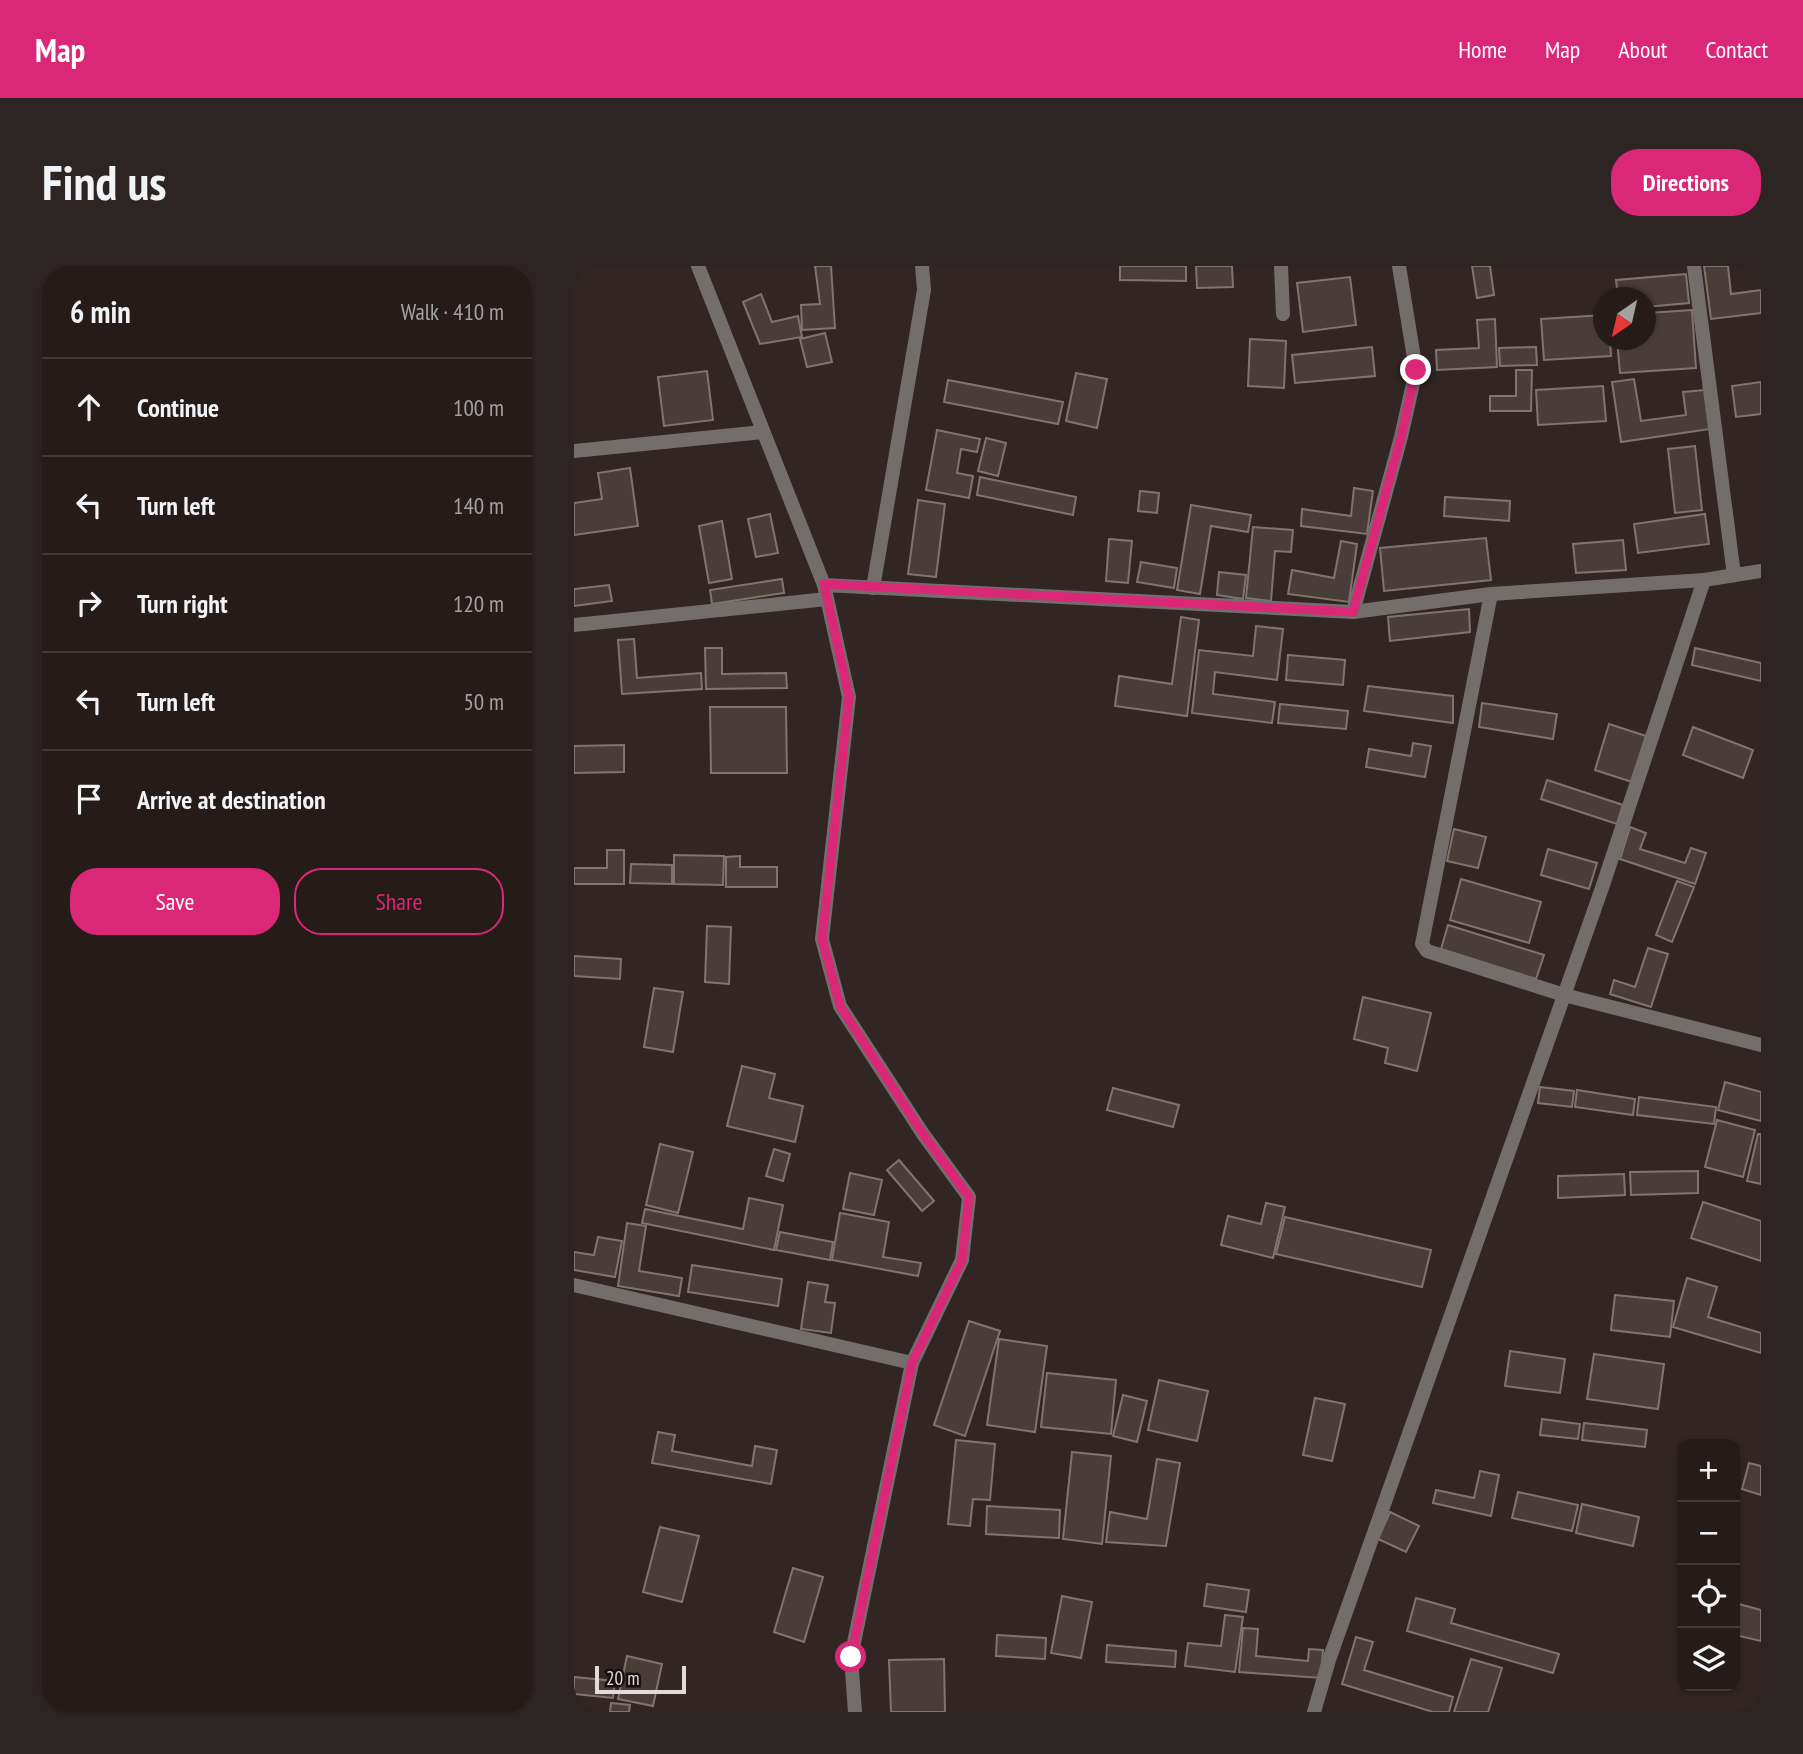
<!DOCTYPE html>
<html lang="en">
<head>
<meta charset="utf-8">
<style>
	body { margin:0; font-family:"PT Sans Narrow",sans-serif; background:#2d2523; color:#f1f3f6 }
	.controls { position:absolute; right:21px; bottom:21px; display:grid; overflow:hidden; border-radius:14px; box-shadow:0 2px 5px #0004 }
	.controls button { width:63px; height:63px; display:grid; place-items:center; padding:0; border:0; border-bottom:2px solid #423a39; background:#251c1a; color:#f1f3f6; font:35px sans-serif }
	.compass { position:absolute; left:1019px; top:21px; width:63px; height:63px; border-radius:50%; background:#251c1a; box-shadow:0 2px 5px #0004; rotate:214deg }
	.scale { position:absolute; left:21px; bottom:18px; width:91px; box-sizing:border-box; padding-left:7px; border:4px solid #e3dbda; border-top:0; font-size:19px; line-height:24px; white-space:nowrap; color:#e3dbda; -webkit-text-stroke:5px #15100f; paint-order:stroke }
	.stop { position:absolute; width:21px; height:21px; margin:-16px; border:5px solid #db2777; border-radius:50%; background:#fff }
	.stop.end { background:#db2777; border-color:#fff; box-shadow:0 2px 7px #0008 }
	.list { margin:0; padding:0; list-style:none }
	h2 { display:flex; justify-content:space-between; align-items:center; height:91px; margin:0; padding:0 28px; font-size:30px }
	h2 small { font-size:23px; font-weight:400; color:#a3a1a2 }
	.list li { display:grid; grid-template-columns:46px 1fr auto; gap:21px; align-items:center; box-sizing:border-box; height:98px; padding:0 28px; border-top:2px solid #423a39 }
	.list b { display:block; font-size:26px; white-space:nowrap }
	.list em { font-size:23px; font-style:normal; color:#a3a1a2 }
	.actions { display:flex; gap:14px; padding:21px 28px }
	.actions a { flex:1; padding:16px 0; border:2px solid #db2777; border-radius:28px; text-align:center; font-size:24px; color:#db2777 }
	.actions .main { background:#db2777; color:#fff }
	.icon { flex:none; width:38px; height:38px; fill:none; stroke:currentColor; stroke-width:2; stroke-linecap:round; stroke-linejoin:round }
	.map { position:relative; flex:none; width:1187px; height:1446px; overflow:hidden; border-radius:28px }
	header { display:flex; align-items:center; gap:42px; box-sizing:border-box; height:98px; padding:0 35px; background:#db2777; color:#fff }
	header strong { font-size:33px }
	nav { display:flex; gap:38px; margin-inline-start:auto; font-size:24px }
	.intro { display:flex; align-items:center; justify-content:space-between; box-sizing:border-box; height:168px; padding:0 42px }
	h1 { margin:0; font-size:49px }
	.button { padding:18px 32px; border-radius:28px; background:#db2777; color:#fff; font-size:24px; font-weight:700 }
	main { display:flex; gap:42px; padding:0 42px }
	aside { flex:1; background:#251c1a; border-radius:28px; box-shadow:0 2px 5px #0004 }
	.map>svg:first-child { display:block }
	.building { fill:#493d3a; stroke:#817470; stroke-width:2 }
	.lines { fill:none; stroke-linecap:round; stroke-linejoin:round }
	.street { stroke:#736d6b; stroke-width:14 }
	.route { stroke:#db2777; stroke-width:9 }
</style>
</head>
<body>
<header>
<strong>Map</strong>
<nav><a>Home</a><a>Map</a><a>About</a><a>Contact</a></nav>
</header>
<div class="intro"><h1>Find us</h1><a class="button">Directions</a></div>
<main>
<aside>
<h2>6 min<small>Walk · 410 m</small></h2>
<ul class="list">
<li><svg class="icon" aria-label="ahead" viewBox="0 0 24 24"><path d="M12 20V5M6 11l6-6 6 6"/></svg><div><b>Continue</b></div><em>100 m</em></li>
<li><svg class="icon" aria-label="left" viewBox="0 0 24 24"><path d="M17 20v-9H6M10 6l-5 5 5 5"/></svg><div><b>Turn left</b></div><em>140 m</em></li>
<li><svg class="icon" aria-label="right" viewBox="0 0 24 24"><path d="M7 20v-9h11M14 6l5 5-5 5"/></svg><div><b>Turn right</b></div><em>120 m</em></li>
<li><svg class="icon" aria-label="left" viewBox="0 0 24 24"><path d="M17 20v-9H6M10 6l-5 5 5 5"/></svg><div><b>Turn left</b></div><em>50 m</em></li>
<li><svg class="icon" aria-label="arrive" viewBox="0 0 24 24"><path d="M6 21V4h12l-3 4 3 4H6"/></svg><div><b>Arrive at destination</b></div></li>
</ul>
<div class="actions"><a class="main">Save</a><a>Share</a></div>
</aside>
<div class="map">
<svg width="1187" height="1446" viewBox="0 0 1187 1446">
	<rect width="100%" height="100%" fill="#312623"/>
	<!-- building -->
	<g class="building">
		<polygon points="241,0 257,0 261,62 228,64 227,39 246,38"/>
		<polygon points="546,0 612,0 612,15 546,14"/>
		<polygon points="622,0 658,0 659,21 623,22"/>
		<polygon points="898,0 916,0 920,29 903,32"/>
		<polygon points="1130,0 1154,0 1157,28 1187,24 1187,47 1137,53"/>
		<polygon points="1112,8 1115,37 1072,41 1072,32 1044,32 1042,14"/>
		<polygon points="776,11 782,59 729,66 723,17"/>
		<polygon points="187,28 198,56 224,50 228,71 186,78 169,36"/>
		<polygon points="1118,44 1122,102 1046,107 1043,74 1072,74 1072,67 1076,67 1074,47"/>
		<polygon points="1030,49 1030,74 1036,74 1037,90 970,94 967,53"/>
		<polygon points="921,53 923,101 863,104 862,84 905,82 903,54"/>
		<polygon points="251,67 258,96 233,101 226,73"/>
		<polygon points="676,73 712,75 710,122 674,120"/>
		<polygon points="798,81 801,110 721,117 718,89"/>
		<polygon points="962,81 963,99 926,100 925,82"/>
		<polygon points="942,104 958,104 957,145 916,145 916,130 942,130"/>
		<polygon points="133,105 139,154 90,160 84,111"/>
		<polygon points="502,107 533,113 523,162 492,155"/>
		<polygon points="1060,113 1067,155 1112,149 1109,126 1131,124 1136,163 1047,176 1038,116"/>
		<polygon points="374,114 489,136 484,158 370,136"/>
		<polygon points="1187,116 1187,148 1162,151 1158,120"/>
		<polygon points="1029,120 1032,155 964,159 962,124"/>
		<polygon points="363,164 406,173 403,186 387,183 383,207 399,210 395,232 352,224"/>
		<polygon points="412,172 432,177 424,210 404,205"/>
		<polygon points="1121,180 1128,244 1101,247 1094,183"/>
		<polygon points="56,202 64,260 0,269 0,237 28,233 24,207"/>
		<polygon points="406,211 502,231 499,249 403,229"/>
		<polygon points="780,222 799,225 793,268 727,260 728,243 777,250"/>
		<polygon points="566,225 585,227 583,247 564,245"/>
		<polygon points="871,231 936,235 935,255 870,250"/>
		<polygon points="344,234 371,238 362,311 334,308"/>
		<polygon points="617,239 677,249 674,266 637,260 626,328 603,324"/>
		<polygon points="196,248 204,287 182,291 174,253"/>
		<polygon points="1131,248 1135,278 1064,287 1060,258"/>
		<polygon points="148,255 158,313 135,317 125,260"/>
		<polygon points="679,261 719,264 717,286 701,285 697,335 672,332"/>
		<polygon points="912,272 917,314 810,325 806,282"/>
		<polygon points="535,273 558,275 554,317 532,315"/>
		<polygon points="1049,274 1052,304 1002,307 999,278"/>
		<polygon points="767,275 783,278 775,336 714,328 718,304 760,312"/>
		<polygon points="567,296 603,302 600,322 563,316"/>
		<polygon points="645,306 672,309 669,333 643,329"/>
		<polygon points="208,313 210,327 138,338 136,324"/>
		<polygon points="35,319 38,335 0,340 0,323"/>
		<polygon points="895,343 896,366 816,375 814,351"/>
		<polygon points="607,351 625,354 613,450 541,440 545,410 598,418"/>
		<polygon points="682,360 709,363 703,414 641,406 639,428 701,436 698,457 618,447 625,384 679,390"/>
		<polygon points="60,373 63,412 127,407 128,423 48,428 44,374"/>
		<polygon points="131,382 148,382 148,408 212,407 213,422 132,423"/>
		<polygon points="1121,382 1187,397 1187,415 1118,399"/>
		<polygon points="714,389 771,394 769,419 712,414"/>
		<polygon points="794,420 879,430 879,457 790,445"/>
		<polygon points="908,437 983,448 979,473 905,461"/>
		<polygon points="706,438 774,445 772,463 704,457"/>
		<polygon points="136,441 212,441 213,507 137,507"/>
		<polygon points="1035,458 1072,470 1058,516 1021,504"/>
		<polygon points="1119,461 1179,484 1169,512 1109,489"/>
		<polygon points="839,477 857,480 851,511 792,501 795,483 837,490"/>
		<polygon points="50,479 50,506 0,507 0,480"/>
		<polygon points="973,514 1049,539 1043,558 967,533"/>
		<polygon points="1056,561 1072,567 1066,583 1111,597 1117,582 1132,587 1121,618 1046,593"/>
		<polygon points="880,563 912,571 904,602 873,595"/>
		<polygon points="974,583 1023,597 1015,623 967,609"/>
		<polygon points="33,584 50,584 50,618 0,618 0,602 33,602"/>
		<polygon points="100,589 150,590 149,619 100,618"/>
		<polygon points="166,590 166,601 203,601 203,621 152,621 152,591"/>
		<polygon points="57,598 98,599 98,618 56,617"/>
		<polygon points="887,613 967,636 955,677 876,654"/>
		<polygon points="1103,615 1120,621 1098,676 1082,669"/>
		<polygon points="874,659 970,689 962,713 867,683"/>
		<polygon points="133,660 157,661 155,718 131,716"/>
		<polygon points="1074,682 1094,688 1077,741 1036,728 1040,714 1061,721"/>
		<polygon points="0,690 47,693 46,713 0,710"/>
		<polygon points="80,722 109,726 99,786 70,781"/>
		<polygon points="789,731 857,747 843,805 811,797 814,782 780,773"/>
		<polygon points="168,800 201,808 195,832 229,840 221,876 153,860"/>
		<polygon points="1151,816 1187,826 1187,855 1144,844"/>
		<polygon points="966,821 1000,825 998,841 964,837"/>
		<polygon points="539,822 605,839 599,861 533,844"/>
		<polygon points="1003,824 1061,833 1059,849 1001,841"/>
		<polygon points="1065,831 1142,841 1140,858 1063,849"/>
		<polygon points="1143,854 1181,864 1169,911 1131,901"/>
		<polygon points="1184,868 1187,868 1187,918 1173,915"/>
		<polygon points="86,878 119,886 104,947 72,939"/>
		<polygon points="200,883 216,888 209,915 192,910"/>
		<polygon points="325,894 360,935 348,945 313,904"/>
		<polygon points="1124,905 1124,927 1057,929 1056,906"/>
		<polygon points="276,907 308,914 300,949 269,943"/>
		<polygon points="1050,908 1051,929 984,932 984,910"/>
		<polygon points="175,932 209,939 200,984 68,957 71,943 169,963"/>
		<polygon points="1129,936 1187,955 1187,995 1117,972"/>
		<polygon points="692,937 711,941 699,992 647,979 654,950 687,958"/>
		<polygon points="266,947 315,956 309,991 347,997 344,1010 258,994"/>
		<polygon points="711,951 857,984 848,1021 702,988"/>
		<polygon points="53,957 72,960 65,1005 108,1012 105,1030 44,1020"/>
		<polygon points="206,966 259,976 256,994 202,984"/>
		<polygon points="24,971 48,975 41,1011 0,1004 0,986 20,989"/>
		<polygon points="118,999 208,1013 204,1040 114,1026"/>
		<polygon points="1113,1012 1143,1021 1134,1051 1187,1067 1187,1087 1099,1061"/>
		<polygon points="234,1016 254,1019 251,1036 261,1037 257,1067 227,1063"/>
		<polygon points="1041,1029 1100,1035 1096,1071 1037,1064"/>
		<polygon points="395,1055 426,1065 391,1170 360,1159"/>
		<polygon points="425,1073 473,1080 461,1166 413,1159"/>
		<polygon points="936,1085 991,1093 986,1127 931,1120"/>
		<polygon points="1020,1088 1090,1098 1084,1143 1013,1133"/>
		<polygon points="473,1107 542,1114 537,1168 467,1161"/>
		<polygon points="585,1114 634,1125 623,1175 574,1164"/>
		<polygon points="549,1129 573,1135 563,1176 539,1170"/>
		<polygon points="741,1132 771,1138 758,1195 729,1189"/>
		<polygon points="968,1153 1006,1158 1004,1173 966,1169"/>
		<polygon points="1010,1157 1073,1164 1071,1181 1008,1174"/>
		<polygon points="84,1166 101,1169 98,1185 178,1200 181,1180 203,1184 197,1218 78,1197"/>
		<polygon points="382,1174 421,1178 416,1234 399,1233 396,1260 374,1258"/>
		<polygon points="498,1186 537,1190 528,1278 489,1273"/>
		<polygon points="583,1193 606,1197 592,1280 532,1276 536,1246 573,1253"/>
		<polygon points="1175,1197 1187,1200 1187,1229 1168,1223"/>
		<polygon points="906,1205 925,1209 917,1250 859,1237 862,1224 900,1232"/>
		<polygon points="944,1226 1004,1239 998,1265 938,1252"/>
		<polygon points="1008,1238 1065,1251 1059,1280 1002,1267"/>
		<polygon points="413,1240 486,1244 485,1272 412,1268"/>
		<polygon points="816,1246 845,1260 832,1286 804,1273"/>
		<polygon points="86,1261 125,1270 108,1336 69,1326"/>
		<polygon points="219,1302 249,1311 230,1376 200,1366"/>
		<polygon points="633,1318 675,1324 672,1346 630,1340"/>
		<polygon points="488,1330 518,1336 507,1392 477,1387"/>
		<polygon points="842,1332 881,1343 877,1357 985,1388 979,1407 833,1365"/>
		<polygon points="1161,1337 1187,1344 1187,1375 1161,1369"/>
		<polygon points="651,1349 669,1351 661,1406 611,1400 614,1377 647,1380"/>
		<polygon points="669,1362 684,1363 682,1390 734,1395 735,1383 749,1384 747,1412 665,1406"/>
		<polygon points="423,1369 472,1372 471,1393 422,1390"/>
		<polygon points="782,1371 799,1376 790,1404 879,1431 875,1446 859,1446 768,1418"/>
		<polygon points="533,1379 602,1385 601,1401 532,1396"/>
		<polygon points="53,1390 88,1398 79,1440 44,1433"/>
		<polygon points="370,1393 371,1446 317,1446 315,1394"/>
		<polygon points="897,1393 928,1402 914,1446 880,1446"/>
		<polygon points="0,1411 41,1415 39,1432 0,1428"/>
		<polygon points="37,1437 56,1439 55,1446 36,1446"/>
	</g>
	<g class="lines">
		<!-- street -->
		<g class="street">
			<polyline points="124,0 250,319 275,431 248,673 266,740 349,868 395,931 388,994 338,1097 277,1391 281,1446"/>
			<polyline points="707,0 709,48"/>
			<polyline points="1120,0 1160,309"/>
			<polyline points="0,185 189,166"/>
			<polyline points="250,319 779,346 917,328 1130,314 1187,305"/>
			<polyline points="299,322 350,24 348,0"/>
			<polyline points="917,328 848,678 853,685 990,729 1187,779"/>
			<polyline points="779,346 827,171 842,104 825,0"/>
			<polyline points="0,359 253,333"/>
			<polyline points="0,1019 338,1097"/>
			<polyline points="740,1446 755,1394 1028,622 1130,314"/>
		</g>
	</g>
	<g class="lines">
		<!-- route -->
		<polyline class="route" points="277,1391 338,1097 388,994 395,931 349,868 266,740 248,673 275,431 250,318 779,346 827,171 842,104"/>
	</g>
</svg>
<div class="controls">
<button>+</button>
<button>−</button>
<button><svg class="icon" aria-label="locate" viewBox="0 0 24 24"><circle cx="12" cy="12" r="6"/><path d="M12 2v4M12 18v4M2 12h4M18 12h4"/></svg></button>
<button><svg class="icon" aria-label="layers" viewBox="0 0 24 24"><path d="M12 4l9 5-9 5-9-5zM3 14l9 5 9-5"/></svg></button>
</div>
<svg class="compass" viewBox="-18 -18 36 36"><path d="M0-13l5 13h-10z" fill="#e53935"/><path d="M0 13l5-13h-10z" fill="#a3a1a2"/></svg>
<div class="scale">20 m</div>
<div class="stop" style="left:277px;top:1391px"></div>
<div class="stop end" style="left:842px;top:104px"></div>
</div>
</main>
</body>
</html>
